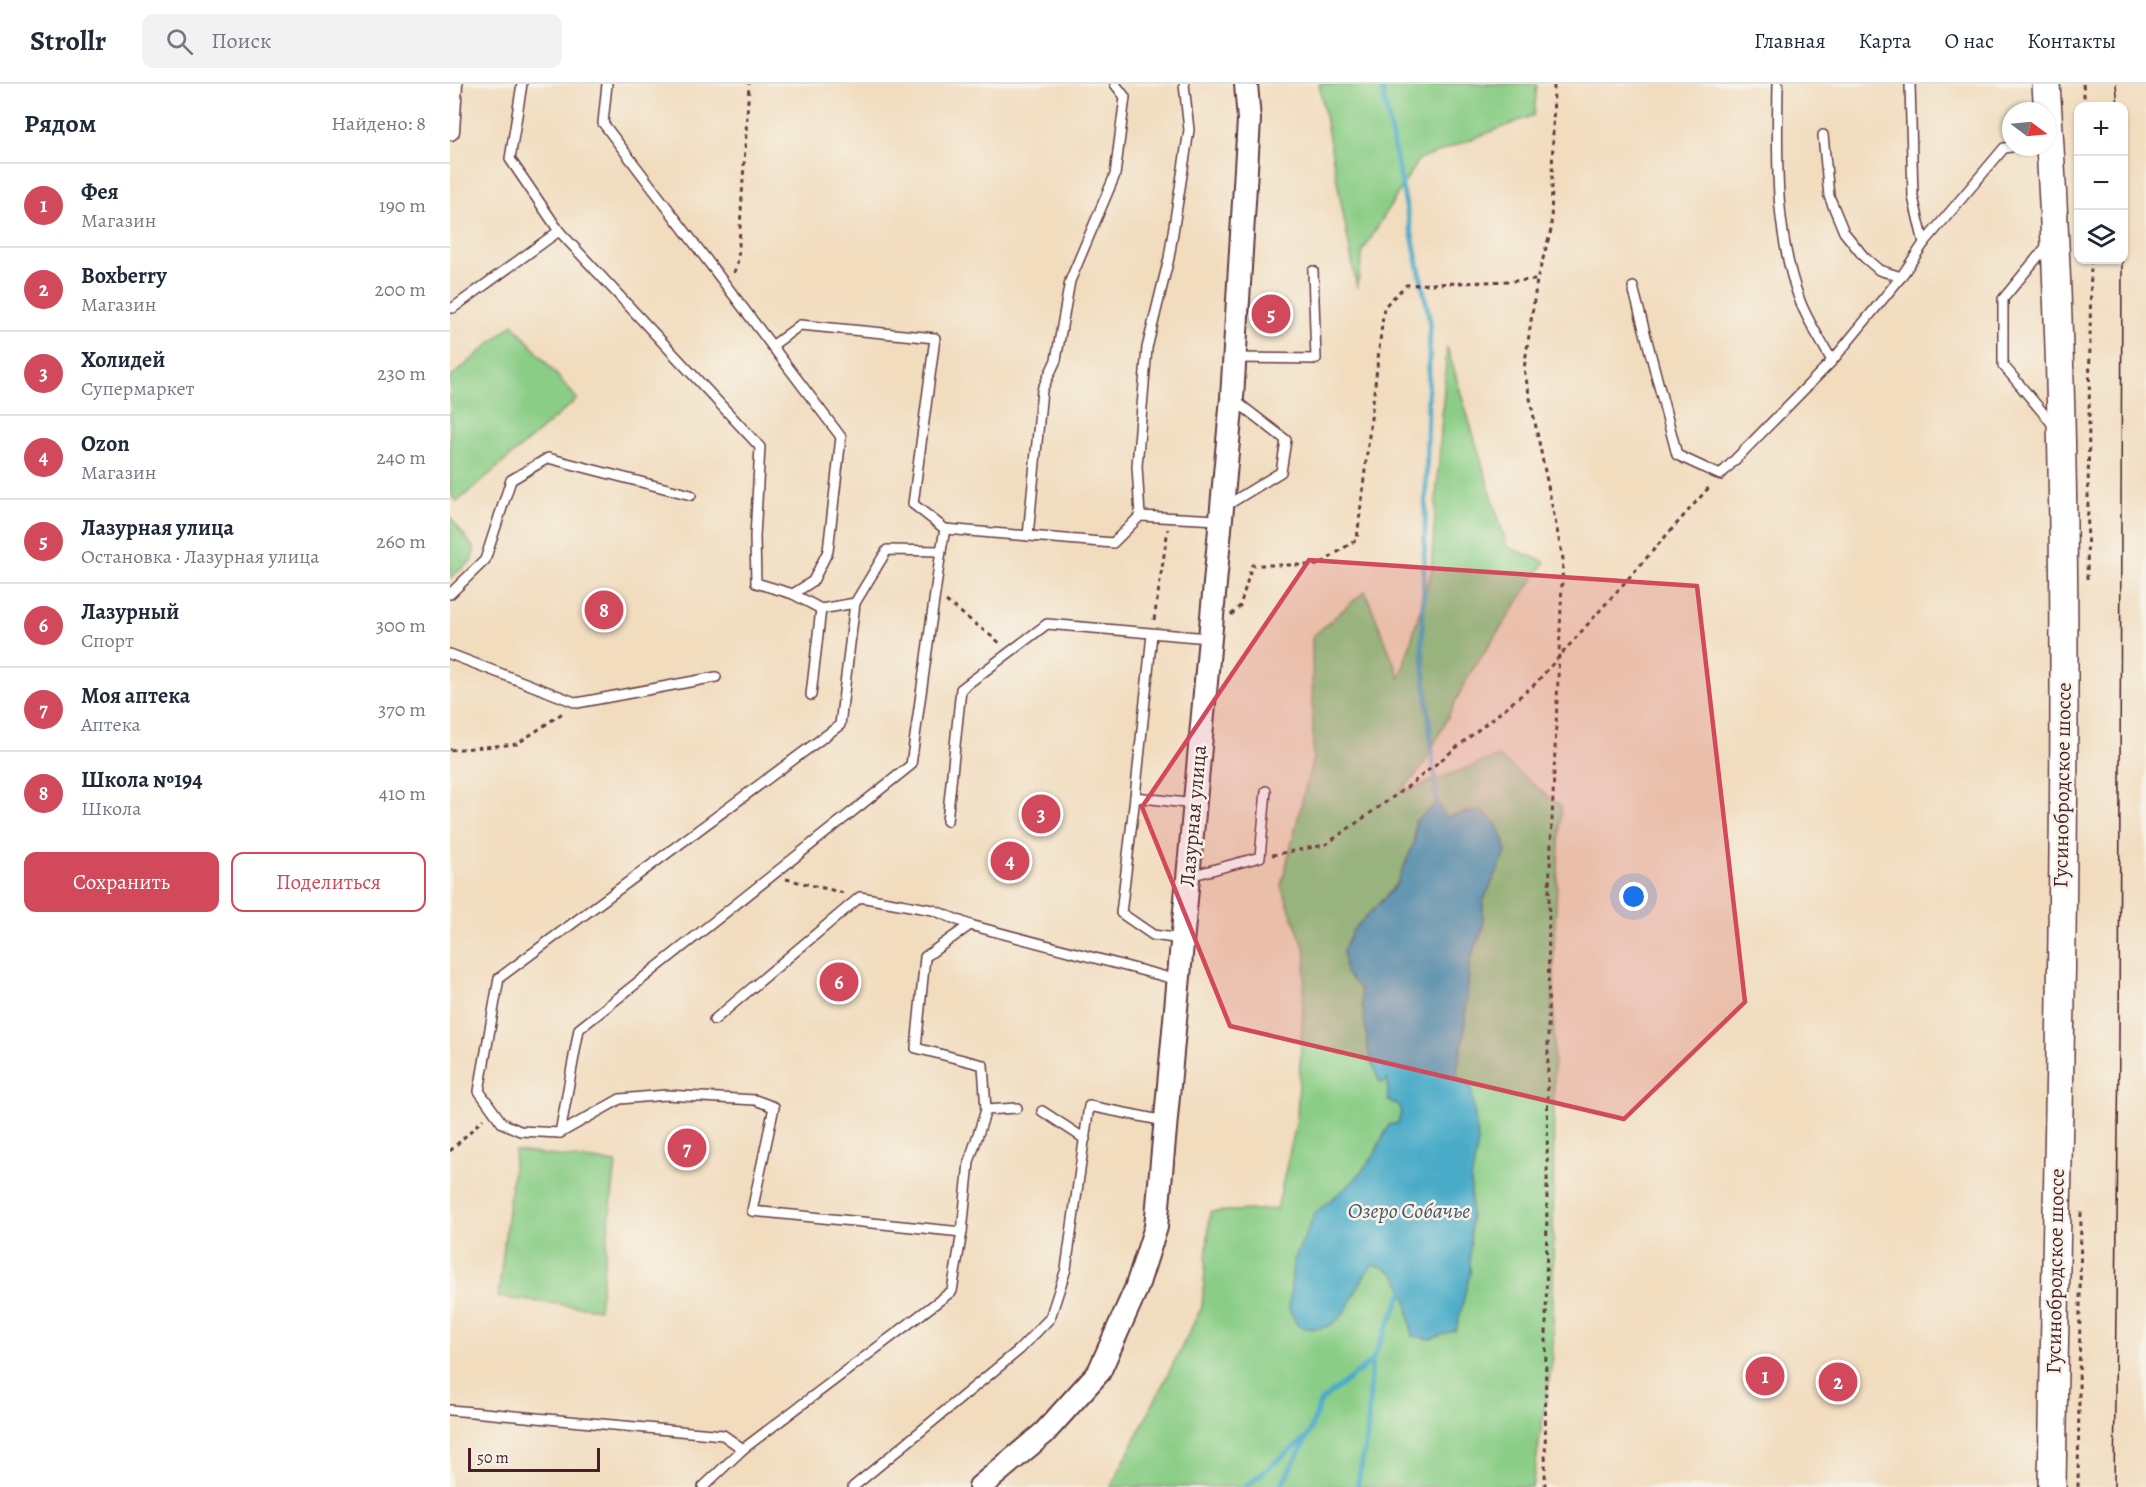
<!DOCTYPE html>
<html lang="ru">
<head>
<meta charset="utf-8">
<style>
	body { margin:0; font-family:Alegreya,serif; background:#f2f2f3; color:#1f2937 }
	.controls { position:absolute; right:18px; top:18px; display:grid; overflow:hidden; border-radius:12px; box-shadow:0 2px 4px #0004 }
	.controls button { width:54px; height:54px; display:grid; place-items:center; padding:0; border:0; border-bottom:2px solid #e0e1e3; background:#fff; color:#1f2937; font:30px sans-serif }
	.compass { position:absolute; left:1552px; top:18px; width:54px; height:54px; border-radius:50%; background:#fff; box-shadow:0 2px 4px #0004; rotate:106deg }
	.scale { position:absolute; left:18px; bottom:15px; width:132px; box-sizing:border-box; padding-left:6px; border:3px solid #4a1f2b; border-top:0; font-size:16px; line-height:21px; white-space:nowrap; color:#4a1f2b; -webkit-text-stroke:4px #f7f3e8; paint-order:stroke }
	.you { position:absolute; left:1184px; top:813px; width:21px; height:21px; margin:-15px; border:4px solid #fff; border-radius:50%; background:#1a73e8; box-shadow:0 0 0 9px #1a73e833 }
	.badge { display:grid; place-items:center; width:39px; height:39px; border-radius:50%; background:#d1495b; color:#fff; font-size:20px; font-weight:700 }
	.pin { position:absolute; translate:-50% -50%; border:3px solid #fff; box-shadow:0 2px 6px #0006 }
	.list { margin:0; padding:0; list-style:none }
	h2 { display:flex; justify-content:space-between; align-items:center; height:78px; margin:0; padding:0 24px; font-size:26px }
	h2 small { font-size:20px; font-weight:400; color:#747a83 }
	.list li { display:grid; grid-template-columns:39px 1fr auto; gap:18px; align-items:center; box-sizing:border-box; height:84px; padding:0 24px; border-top:2px solid #e0e1e3 }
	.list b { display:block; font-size:22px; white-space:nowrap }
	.list p { margin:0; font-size:20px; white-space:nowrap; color:#747a83 }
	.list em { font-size:20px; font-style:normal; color:#747a83 }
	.actions { display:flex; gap:12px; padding:18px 24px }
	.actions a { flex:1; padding:14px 0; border:2px solid #d1495b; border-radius:12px; text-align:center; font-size:21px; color:#d1495b }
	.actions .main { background:#d1495b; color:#fff }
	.icon { flex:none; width:33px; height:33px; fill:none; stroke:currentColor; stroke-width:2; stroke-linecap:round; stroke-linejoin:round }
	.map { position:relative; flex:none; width:1696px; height:1403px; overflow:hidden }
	header { display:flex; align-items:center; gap:36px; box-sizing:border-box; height:84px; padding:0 30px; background:#fff; border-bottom:2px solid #e0e1e3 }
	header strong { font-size:28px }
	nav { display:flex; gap:33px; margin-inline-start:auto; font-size:21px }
	.search { width:420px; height:54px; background:#f2f2f3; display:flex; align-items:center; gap:15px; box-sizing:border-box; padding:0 21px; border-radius:12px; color:#747a83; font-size:22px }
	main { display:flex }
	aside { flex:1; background:#fff }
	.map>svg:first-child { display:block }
	.green { fill:#8acd86; stroke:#6a7658; stroke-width:1.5; fill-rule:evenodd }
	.water { fill:#49abc8; stroke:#4a657a; stroke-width:1.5 }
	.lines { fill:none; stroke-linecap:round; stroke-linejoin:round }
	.stream { stroke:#49abc8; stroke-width:5 }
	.service-casing { stroke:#633b41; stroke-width:12 }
	.minor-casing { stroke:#633b41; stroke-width:21 }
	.tertiary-casing { stroke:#633b41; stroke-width:26 }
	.primary-casing { stroke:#633b41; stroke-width:30 }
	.path { stroke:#633b41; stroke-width:3; stroke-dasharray:4.5 4.5; stroke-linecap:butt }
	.service { stroke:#fff; stroke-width:9 }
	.minor { stroke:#fff; stroke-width:18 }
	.tertiary { stroke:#fff; stroke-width:22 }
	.primary { stroke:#fff; stroke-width:27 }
	.tram { stroke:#4a1f2b; stroke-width:1.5 }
	.marked { fill:#d1495b; fill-opacity:0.2; stroke:#d1495b; stroke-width:4.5; stroke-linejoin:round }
	.labels { text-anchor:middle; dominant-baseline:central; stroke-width:5; stroke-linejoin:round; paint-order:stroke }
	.street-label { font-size:21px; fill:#4a1f2b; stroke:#f7f3e8 }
	.water-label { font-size:22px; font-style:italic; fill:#4a576a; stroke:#f7f3e8 }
</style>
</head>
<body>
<header>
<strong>Strollr</strong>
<div class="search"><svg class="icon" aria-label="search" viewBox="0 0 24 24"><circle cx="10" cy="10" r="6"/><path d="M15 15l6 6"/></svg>Поиск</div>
<nav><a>Главная</a><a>Карта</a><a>О нас</a><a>Контакты</a></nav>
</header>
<main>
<aside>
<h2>Рядом<small>Найдено: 8</small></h2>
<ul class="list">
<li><span class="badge">1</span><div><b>Фея</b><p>Магазин</p></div><em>190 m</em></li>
<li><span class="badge">2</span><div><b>Boxberry</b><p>Магазин</p></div><em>200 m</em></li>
<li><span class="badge">3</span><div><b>Холидей</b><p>Супермаркет</p></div><em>230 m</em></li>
<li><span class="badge">4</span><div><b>Ozon</b><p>Магазин</p></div><em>240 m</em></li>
<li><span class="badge">5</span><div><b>Лазурная улица</b><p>Остановка · Лазурная улица</p></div><em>260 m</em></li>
<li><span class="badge">6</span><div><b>Лазурный</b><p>Спорт</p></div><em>300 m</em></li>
<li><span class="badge">7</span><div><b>Моя аптека</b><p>Аптека</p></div><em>370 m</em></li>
<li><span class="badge">8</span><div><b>Школа №194</b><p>Школа</p></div><em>410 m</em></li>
</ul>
<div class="actions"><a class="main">Сохранить</a><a>Поделиться</a></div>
</aside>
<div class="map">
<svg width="1696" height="1403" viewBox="0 0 1696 1403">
	<rect width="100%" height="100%" fill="#f7f3e8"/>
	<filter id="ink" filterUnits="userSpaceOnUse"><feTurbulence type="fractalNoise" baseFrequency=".0167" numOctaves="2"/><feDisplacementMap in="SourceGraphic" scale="12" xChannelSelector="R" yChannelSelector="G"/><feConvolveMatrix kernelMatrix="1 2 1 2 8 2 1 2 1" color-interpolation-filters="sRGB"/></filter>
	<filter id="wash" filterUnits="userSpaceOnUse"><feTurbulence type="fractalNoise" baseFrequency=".008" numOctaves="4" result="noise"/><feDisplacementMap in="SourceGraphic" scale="24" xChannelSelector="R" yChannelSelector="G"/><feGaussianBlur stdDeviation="1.35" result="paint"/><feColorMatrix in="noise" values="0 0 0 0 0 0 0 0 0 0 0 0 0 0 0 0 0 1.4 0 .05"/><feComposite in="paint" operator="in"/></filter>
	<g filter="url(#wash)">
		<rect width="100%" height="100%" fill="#f1dcbe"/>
		<!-- green -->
		<g class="green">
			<polygon points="869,0 1087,0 1084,31 968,76 913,167 907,204"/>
			<polygon points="63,240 127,315 7,418 0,410 0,294"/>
			<path d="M997 263 1057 463 1095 478 1019 591 973 682 950 709 1048 672 1111 723 1104 860 1103 1272 1082 1403H661L752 1223 760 1128 827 1125 847 1035 856 868 831 802 863 674 862 553 915 507 950 594 981 489ZM987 720 996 733 1020 727 1056 769 1033 817V844L1020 876 1013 957 1006 991 1028 1058 1021 1096 1020 1190H945L934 1182 922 1181 910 1196 903 1213 839 1225 856 1153 865 1129 903 1098 923 1073 935 1048 948 1040 951 1027 938 995 929 997 919 970 903 846C935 814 966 788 965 738Z"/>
			<polygon points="0,433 25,466 21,477 0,494"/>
			<polygon points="65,1067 166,1079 149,1225 48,1213"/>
		</g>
		<!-- water -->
		<path class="water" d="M987 719 996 733 1032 727 1046 740 1055 758 1056 769 1033 817V844L1020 876 1013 957 1006 991 1021 1002 1028 1058 1021 1096 1020 1190 1006 1246 981 1255 962 1252C958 1224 958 1183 922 1181 897 1211 898 1256 848 1242L839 1225 843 1179 865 1129 903 1098 923 1073 939 1041 948 1039 951 1028 947 1020 938 1017V996L932 999 929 997 919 970 910 905 895 889 893 867 903 846 946 802 965 756V738Z"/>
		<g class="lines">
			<!-- stream -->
			<g class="stream">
				<polyline points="931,0 980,238 972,563 987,719"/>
				<polyline points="795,1403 858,1352 871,1317 922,1277 955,1204"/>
				<polyline points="830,1403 856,1356"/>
				<polyline points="907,1403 917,1353 922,1277"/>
			</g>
		</g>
	</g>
	<g filter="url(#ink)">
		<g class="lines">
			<!-- service casing -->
			<g class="service-casing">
				<g id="service">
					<polyline points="72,0 60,75 109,147 310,363 305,453 306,499 343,510 363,497 378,467 391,353 153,39 157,0"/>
					<polyline points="734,0 739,46 719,174 697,264 687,382 690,432 769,436"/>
					<path d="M1328 0C1327 73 1324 147 1350 217 1358 238 1372 258 1382 277"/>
					<polyline points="1460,0 1463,113 1474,159"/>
					<polyline points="1373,51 1379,112 1394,148 1414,173 1429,186 1451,193"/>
					<polyline points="1600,158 1553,215 1553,281 1605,343"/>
					<polyline points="1183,203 1227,371 1270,391 1382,277 1451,193 1474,159 1554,64 1561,63"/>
					<polyline points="0,224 3,224 109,147"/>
					<polyline points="322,262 350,241 485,254 463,420 495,445 663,459 690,432"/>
					<polyline points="784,274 866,275 863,187"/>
					<polyline points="774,423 831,388 836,356 783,315"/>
					<polyline points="495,445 491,467 437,466 405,519 390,641 49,894 29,1007 52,1039 70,1047 110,1049 170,1015 216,1011 305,1016 324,1023 302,1127 512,1148"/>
					<polyline points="578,452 592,306 606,276 620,197 665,91 675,13 665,0"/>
					<polyline points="0,510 35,476 61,396 98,374 241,411"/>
					<polyline points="343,510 371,525 405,519"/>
					<polyline points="702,550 685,713 744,720"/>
					<polyline points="0,570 127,619 266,593"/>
					<polyline points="361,611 371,525"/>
					<polyline points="685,713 671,829 703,851 731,855"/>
					<polyline points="497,737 511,605 597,540 758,554"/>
					<polyline points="740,792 810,773 816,707"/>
					<polyline points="264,936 410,813 483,826 520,841 728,896"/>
					<polyline points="536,1026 567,1024"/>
					<polyline points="592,1027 635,1055"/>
					<polyline points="110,1049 129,945 461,681 491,467"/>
					<polyline points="0,1326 273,1351 293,1365"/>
					<polyline points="253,1403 293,1365 502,1207 512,1148 519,1078 536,1026 533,981 466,964 475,873 520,841"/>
					<polyline points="403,1403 569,1266 600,1234 616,1185 639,1022 715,1037"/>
				</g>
			</g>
			<!-- minor casing -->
			<g class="minor-casing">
				<polyline id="minor" points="0,47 3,0"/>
			</g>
			<!-- tertiary casing -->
			<g class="tertiary-casing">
				<polyline id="tertiary" points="530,1403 594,1349 649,1288 686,1205 706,1143 782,314 799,36 796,0"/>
			</g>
			<!-- primary casing -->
			<g class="primary-casing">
				<path id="primary" d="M1596 0C1628 467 1609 936 1602 1403"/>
			</g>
			<!-- path -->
			<g class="path">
				<polyline points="1633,0 1635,22"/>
				<polyline points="284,189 288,176 299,0"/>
				<polyline points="1637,495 1641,176"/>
				<polyline points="496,517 550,559"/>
				<polyline points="781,531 790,522 802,481 869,481 907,455 934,223 956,201 1087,196"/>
				<polyline points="704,536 718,445"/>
				<polyline points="0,666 67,660 114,628"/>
				<polyline points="822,771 875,761 960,701 1084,601 1261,401"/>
				<polyline points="336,795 394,809"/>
				<polyline points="0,1067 33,1035"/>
				<polyline points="1095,1403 1099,808 1113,475 1074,285 1087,196 1101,146 1104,0"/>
				<polyline points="1628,1403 1631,1128"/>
			</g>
			<!-- service -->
			<use href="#service" class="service"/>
			<!-- minor -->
			<use href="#minor" class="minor"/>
			<!-- tertiary -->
			<use href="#tertiary" class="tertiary"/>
			<!-- primary -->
			<use href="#primary" class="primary"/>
			<!-- tram -->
			<g class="tram">
				<polyline points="1666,0 1668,22"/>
				<polyline points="1664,1403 1669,958 1672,176"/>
			</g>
		</g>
	</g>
	<!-- marked area -->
	<path class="marked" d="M859 476 1247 502 1295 918 1174 1035 780 942 692 723Z"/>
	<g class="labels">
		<!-- street labels -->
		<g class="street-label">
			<text transform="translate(1612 701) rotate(-89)">Гусинобродское шоссе</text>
			<text transform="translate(743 732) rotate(-85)">Лазурная улица</text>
			<text transform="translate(1605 1187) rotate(-89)">Гусинобродское шоссе</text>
		</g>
		<!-- water labels -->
		<g class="water-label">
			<text x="959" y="1127">Озеро Собачье</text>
		</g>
	</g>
</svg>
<div class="controls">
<button>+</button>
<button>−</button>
<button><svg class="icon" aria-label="layers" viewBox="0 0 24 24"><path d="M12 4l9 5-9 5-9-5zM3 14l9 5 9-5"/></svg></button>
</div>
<svg class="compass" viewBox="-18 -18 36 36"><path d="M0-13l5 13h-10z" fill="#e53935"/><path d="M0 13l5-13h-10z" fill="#747a83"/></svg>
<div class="scale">50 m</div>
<div class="you"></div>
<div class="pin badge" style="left:1315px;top:1292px">1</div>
<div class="pin badge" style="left:1388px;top:1298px">2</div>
<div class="pin badge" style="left:591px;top:730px">3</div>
<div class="pin badge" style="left:560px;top:777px">4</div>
<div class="pin badge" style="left:821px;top:230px">5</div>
<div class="pin badge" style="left:389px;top:898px">6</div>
<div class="pin badge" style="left:237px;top:1064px">7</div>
<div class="pin badge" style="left:154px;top:526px">8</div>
</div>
</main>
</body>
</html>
